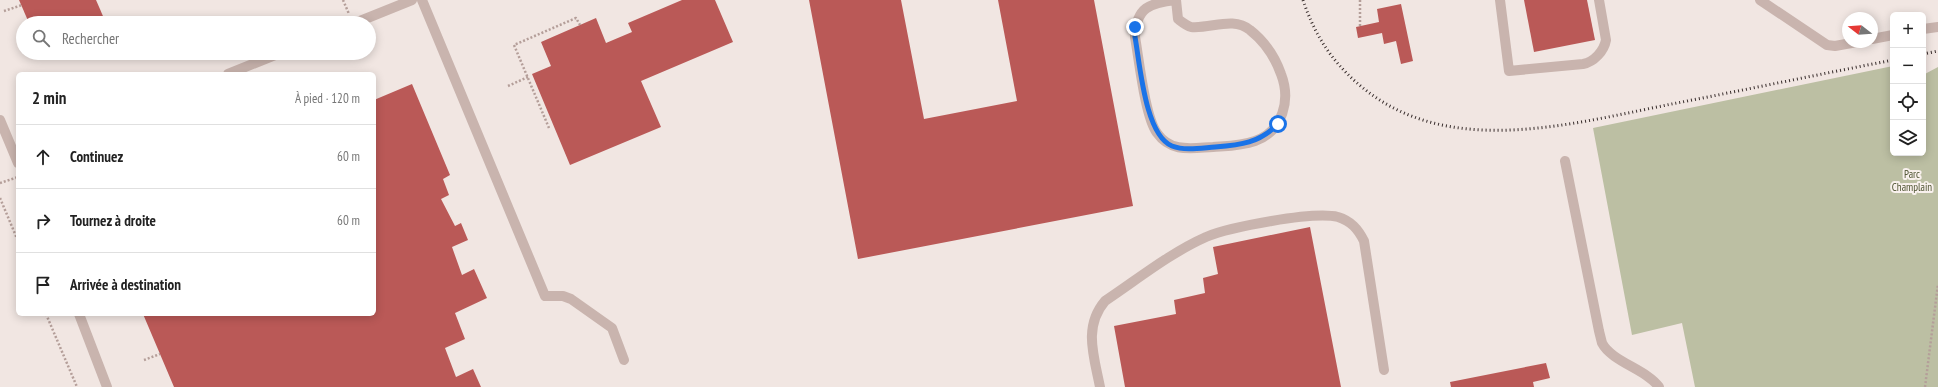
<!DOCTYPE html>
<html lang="fr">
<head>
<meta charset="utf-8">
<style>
	body { margin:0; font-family:"PT Sans Narrow",sans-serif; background:#f2f2f2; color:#222 }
	.controls { position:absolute; right:12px; top:12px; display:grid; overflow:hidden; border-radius:6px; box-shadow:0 2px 10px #0003 }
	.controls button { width:36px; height:36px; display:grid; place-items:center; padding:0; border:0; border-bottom:1px solid #e0e0e0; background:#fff; color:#222; font:20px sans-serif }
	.compass { position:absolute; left:1842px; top:12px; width:36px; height:36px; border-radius:50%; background:#fff; box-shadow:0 2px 10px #0003; rotate:287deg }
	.stop { position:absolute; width:12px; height:12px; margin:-9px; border:3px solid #1a73e8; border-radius:50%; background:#fff }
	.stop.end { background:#1a73e8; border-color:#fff; box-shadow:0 1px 4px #0008 }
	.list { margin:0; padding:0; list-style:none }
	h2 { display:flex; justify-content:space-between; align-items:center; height:52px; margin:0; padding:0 16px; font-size:17px }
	h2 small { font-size:13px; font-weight:400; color:#767676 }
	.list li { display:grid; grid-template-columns:26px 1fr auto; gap:12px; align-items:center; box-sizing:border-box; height:64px; padding:0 16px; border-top:1px solid #e0e0e0 }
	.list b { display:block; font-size:15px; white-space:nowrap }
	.list em { font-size:13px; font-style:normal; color:#767676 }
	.icon { flex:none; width:22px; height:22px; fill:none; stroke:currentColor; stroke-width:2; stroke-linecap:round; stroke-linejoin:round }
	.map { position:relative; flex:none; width:1938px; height:387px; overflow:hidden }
	.search { position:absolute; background:#fff; box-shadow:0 2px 10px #0003; left:16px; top:16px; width:360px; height:44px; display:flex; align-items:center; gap:10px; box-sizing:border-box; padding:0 14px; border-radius:22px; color:#767676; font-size:15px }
	.panel { position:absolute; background:#fff; box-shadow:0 2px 10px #0003; left:16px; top:72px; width:360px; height:244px; border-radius:6px }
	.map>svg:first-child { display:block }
	.green { fill:#bcbfa3 }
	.building { fill:#ba5957 }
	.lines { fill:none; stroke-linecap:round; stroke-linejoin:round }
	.path { stroke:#b49e99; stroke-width:2.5; stroke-dasharray:2 2; stroke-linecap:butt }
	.minor { stroke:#c9b4ae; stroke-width:10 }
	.rail { stroke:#382d2c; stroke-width:3; stroke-dasharray:1 3; stroke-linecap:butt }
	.route { stroke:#1a73e8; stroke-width:5 }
	.labels { text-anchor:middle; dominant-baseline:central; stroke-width:4; stroke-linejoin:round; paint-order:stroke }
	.park-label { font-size:11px; fill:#4f5432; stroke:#f9f1ee }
</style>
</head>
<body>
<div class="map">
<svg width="1938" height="387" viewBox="0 0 1938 387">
	<rect width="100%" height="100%" fill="#f1e6e2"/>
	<!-- green -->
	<polygon class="green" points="1893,66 1893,153 1923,153 1923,75 1938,67 1938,387 1695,387 1682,323 1632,335 1593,128"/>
	<!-- building -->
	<g class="building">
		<polygon points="19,0 96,0 106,23 29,23"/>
		<polygon points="682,0 715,0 733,42 641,81 661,127 570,165 532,74 551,66 541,42 596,18 606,43 632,32 628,23"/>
		<polygon points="809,0 901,0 924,119 1017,101 998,0 1094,0 1133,206 858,259"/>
		<polygon points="1524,0 1587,0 1595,40 1534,52"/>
		<polygon points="1401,4 1413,61 1401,64 1396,41 1384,44 1382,33 1358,38 1356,27 1379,22 1377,9"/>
		<polygon points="412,84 450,175 443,179 449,195 441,199 455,226 461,223 468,240 452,247 462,275 474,269 487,298 455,313 465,339 445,348 456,377 473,369 481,387 174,387 143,314 374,314 374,100"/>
		<polygon points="1310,227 1341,387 1125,387 1114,326 1176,314 1174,300 1205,293 1203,278 1218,274 1213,247"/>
		<polygon points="1546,363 1550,378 1533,382 1534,387 1451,387 1450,382"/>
	</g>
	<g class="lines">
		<!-- path -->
		<g class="path">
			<polyline points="343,0 349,14"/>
			<polyline points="4,11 22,5"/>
			<polyline points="1360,26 1360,0"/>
			<polyline points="508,86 528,77"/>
			<polyline points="549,128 514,45 576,18 580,25"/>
			<polyline points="0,183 18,177"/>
			<polyline points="0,198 18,241"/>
			<polyline points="46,314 77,387"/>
			<polyline points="144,360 160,354"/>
			<polyline points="1925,387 1938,284"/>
		</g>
		<!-- minor -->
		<g class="minor">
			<polyline points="422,0 545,296 563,296 571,299 612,328 624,360"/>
			<path d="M1176 0 1178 19C1182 22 1187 26 1191 27 1211 29 1233 16 1250 30 1264 41 1275 57 1281 74 1291 100 1283 131 1255 141 1241 146 1226 146 1213 147 1192 148 1171 153 1157 133 1145 117 1139 59 1135 37 1136 7 1150 3 1176 0Z"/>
			<path d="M1500 0 1509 71 1583 64C1594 62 1604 51 1606 40L1599 0"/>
			<polyline points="1760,0 1827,45 1835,46 1857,42"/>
			<polyline points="355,23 412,0"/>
			<polyline points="1923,29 1938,27"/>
			<polyline points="1872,39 1893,35"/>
			<polyline points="228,74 280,53"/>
			<polyline points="0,120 18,163"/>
			<path d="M1565 161 1599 331C1600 335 1601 339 1602 343 1612 362 1646 369 1659 387"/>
			<polyline points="79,314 107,387"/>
			<path d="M1100 387C1094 356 1083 327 1105 301 1138 279 1170 253 1206 237 1230 227 1313 211 1338 217 1351 221 1358 229 1364 241L1384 370"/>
		</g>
		<!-- rail -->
		<g class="rail">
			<path d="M1303 0C1314 33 1330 59 1356 82 1445 162 1573 123 1677 103 1749 89 1821 74 1893 60"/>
			<polyline points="1923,54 1938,51"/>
		</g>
	</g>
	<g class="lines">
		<!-- route -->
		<path class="route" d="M1135 27V37C1140 64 1145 135 1172 146 1185 151 1201 148 1215 147 1241 145 1259 143 1278 124"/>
	</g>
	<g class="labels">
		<!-- park labels -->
		<g class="park-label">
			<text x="1912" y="174">Parc<tspan x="1912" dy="13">Champlain</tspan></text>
		</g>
	</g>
</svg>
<div class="controls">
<button>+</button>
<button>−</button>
<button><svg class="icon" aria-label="locate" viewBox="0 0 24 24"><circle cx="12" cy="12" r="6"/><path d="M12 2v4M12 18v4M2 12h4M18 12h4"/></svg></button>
<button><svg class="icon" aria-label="layers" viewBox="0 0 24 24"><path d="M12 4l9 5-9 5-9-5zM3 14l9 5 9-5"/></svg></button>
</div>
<svg class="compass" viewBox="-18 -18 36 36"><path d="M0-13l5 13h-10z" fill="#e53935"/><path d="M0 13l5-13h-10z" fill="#767676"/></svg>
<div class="stop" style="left:1278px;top:124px"></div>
<div class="stop end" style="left:1135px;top:27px"></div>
<div class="search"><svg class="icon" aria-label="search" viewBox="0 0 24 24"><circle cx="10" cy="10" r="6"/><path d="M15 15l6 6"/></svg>Rechercher</div>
<section class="panel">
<h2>2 min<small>À pied · 120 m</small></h2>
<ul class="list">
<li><svg class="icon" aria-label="ahead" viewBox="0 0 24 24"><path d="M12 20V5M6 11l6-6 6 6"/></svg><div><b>Continuez</b></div><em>60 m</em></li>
<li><svg class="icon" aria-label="right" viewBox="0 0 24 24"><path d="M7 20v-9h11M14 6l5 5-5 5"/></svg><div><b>Tournez à droite</b></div><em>60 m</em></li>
<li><svg class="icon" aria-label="arrive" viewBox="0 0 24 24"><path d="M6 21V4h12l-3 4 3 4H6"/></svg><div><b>Arrivée à destination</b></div></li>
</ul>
</section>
</div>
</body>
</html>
